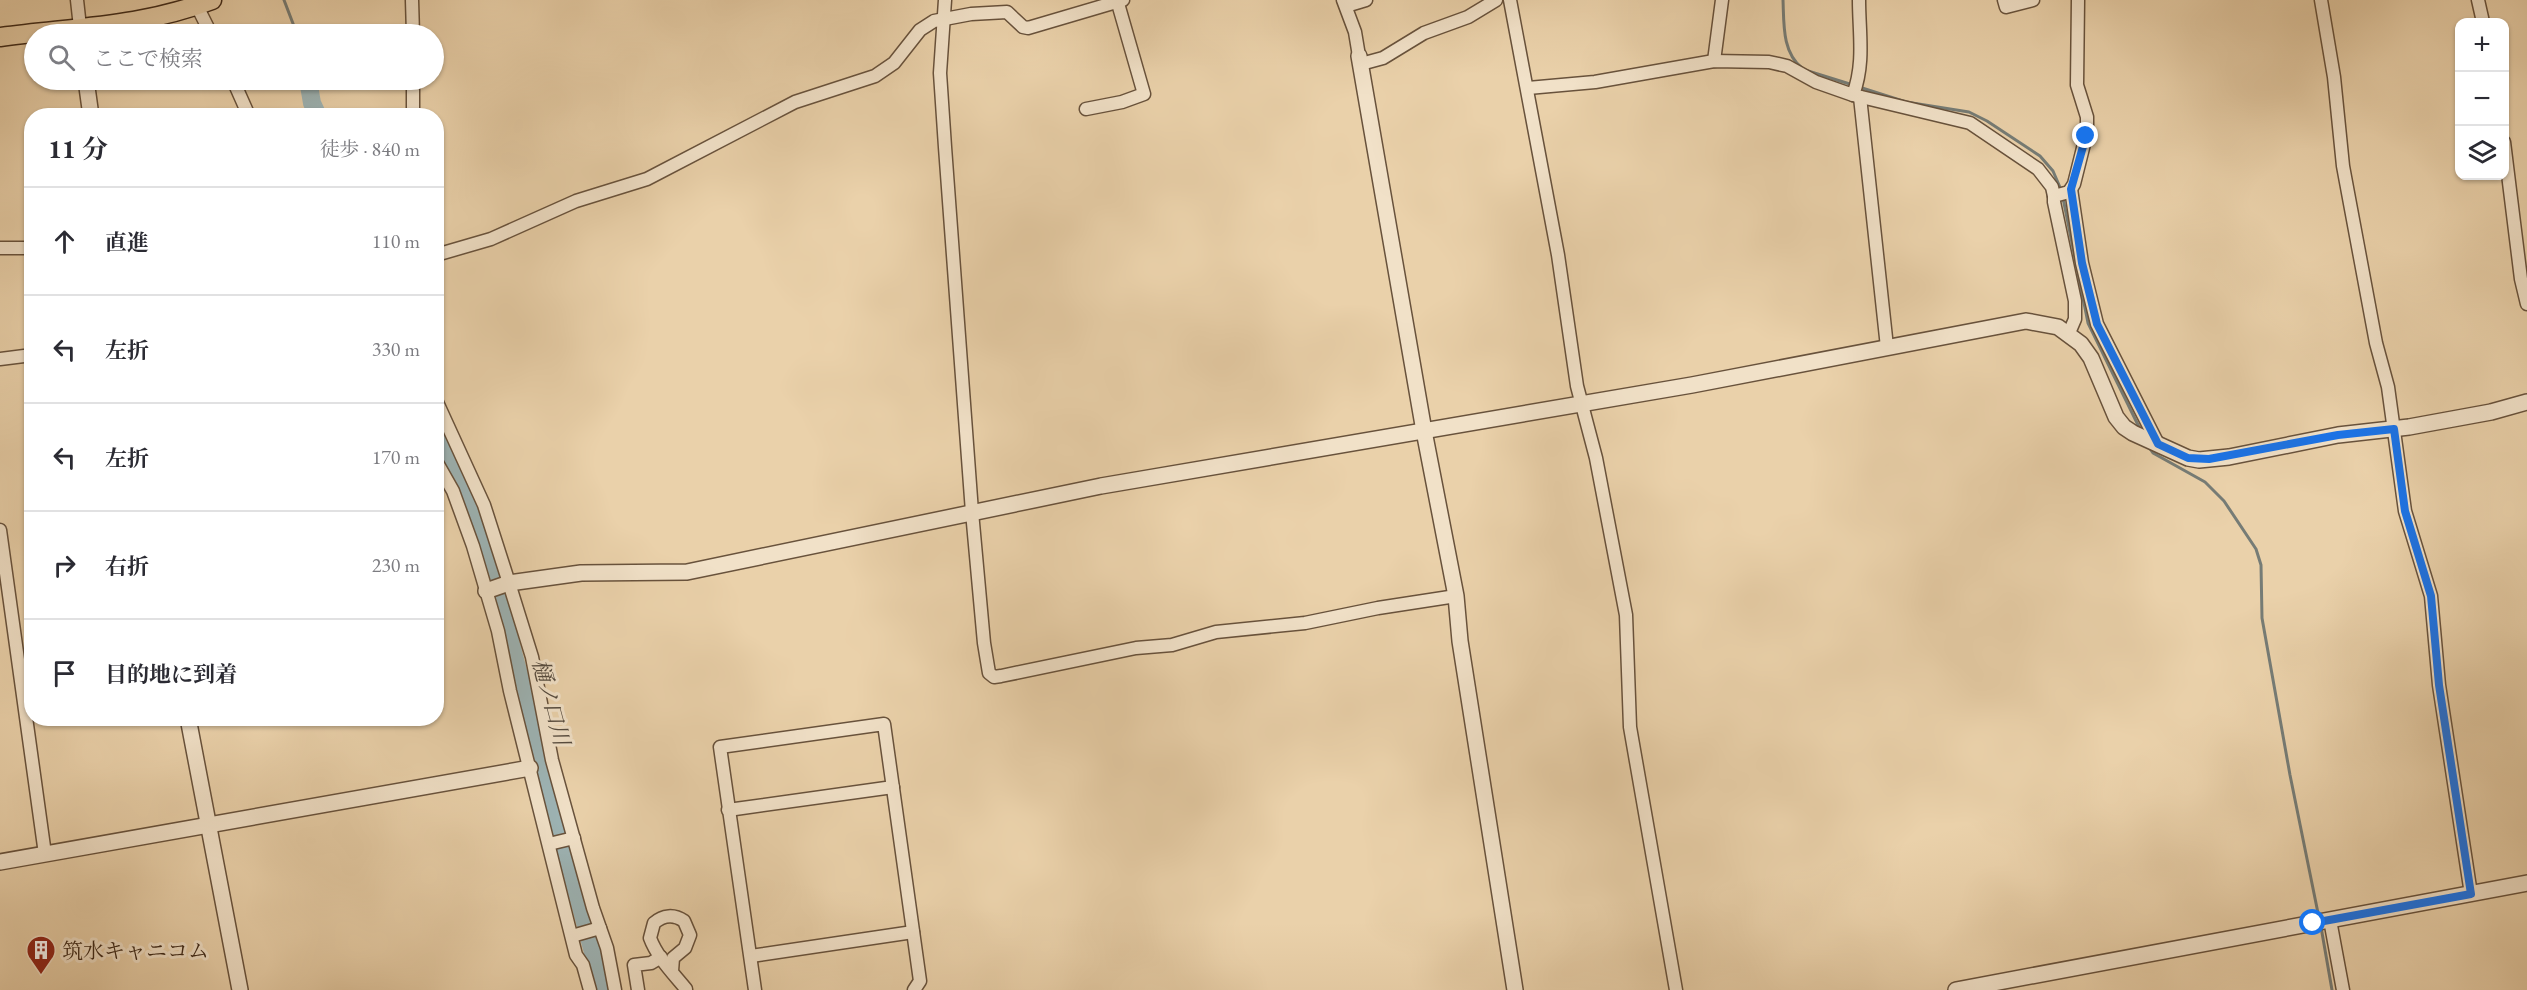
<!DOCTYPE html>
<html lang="ja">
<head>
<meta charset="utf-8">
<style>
	body { margin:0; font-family:"EB Garamond","Noto Serif JP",serif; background:#f7f7f7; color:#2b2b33 }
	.controls { position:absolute; right:18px; top:18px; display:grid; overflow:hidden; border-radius:12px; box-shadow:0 2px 4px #0004 }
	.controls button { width:54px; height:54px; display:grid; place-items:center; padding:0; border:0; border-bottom:2px solid #e1e1e2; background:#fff; color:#2b2b33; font:30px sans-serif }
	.stop { position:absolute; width:18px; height:18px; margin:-14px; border:4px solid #1a73e8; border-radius:50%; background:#fff }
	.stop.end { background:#1a73e8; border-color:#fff; box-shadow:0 2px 6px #0008 }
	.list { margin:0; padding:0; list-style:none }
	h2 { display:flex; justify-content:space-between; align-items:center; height:78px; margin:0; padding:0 24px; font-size:26px }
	h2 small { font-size:20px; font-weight:400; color:#7c7c81 }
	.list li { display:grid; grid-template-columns:39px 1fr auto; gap:18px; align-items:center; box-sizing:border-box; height:108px; padding:0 24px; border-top:2px solid #e1e1e2 }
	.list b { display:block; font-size:22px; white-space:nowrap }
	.list em { font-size:20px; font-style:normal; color:#7c7c81 }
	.icon { flex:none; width:33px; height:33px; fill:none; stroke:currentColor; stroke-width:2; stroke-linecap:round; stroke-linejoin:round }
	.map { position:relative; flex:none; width:2527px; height:990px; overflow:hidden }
	.search { position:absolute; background:#fff; box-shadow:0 2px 4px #0004; left:24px; top:24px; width:420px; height:66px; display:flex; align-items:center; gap:15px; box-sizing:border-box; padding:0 21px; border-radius:33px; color:#7c7c81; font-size:22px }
	.panel { position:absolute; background:#fff; box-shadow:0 2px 4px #0004; left:24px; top:108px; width:420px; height:618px; border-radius:24px }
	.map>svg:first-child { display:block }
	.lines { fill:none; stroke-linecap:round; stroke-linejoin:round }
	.stream { stroke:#767c76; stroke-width:3 }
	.river { stroke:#9db4b5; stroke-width:18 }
	.minor-casing { stroke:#68523c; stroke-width:15 }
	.tertiary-casing { stroke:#68523c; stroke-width:18 }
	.primary-casing { stroke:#3c2717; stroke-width:21 }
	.minor { stroke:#f1e1c8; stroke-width:12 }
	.tertiary { stroke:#f1e1c8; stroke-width:15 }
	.primary { stroke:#ead1aa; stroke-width:18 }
	.route { stroke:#1a73e8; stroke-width:8 }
	.labels { text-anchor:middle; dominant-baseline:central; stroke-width:6; stroke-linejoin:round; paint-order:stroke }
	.poi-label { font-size:21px; fill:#3c2717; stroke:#f1e1c8; text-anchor:start }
	.water-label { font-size:22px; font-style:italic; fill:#544a3e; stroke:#f1e1c8 }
</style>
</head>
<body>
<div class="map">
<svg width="2527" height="990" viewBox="0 0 2527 990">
	<rect width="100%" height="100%" fill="#ead1aa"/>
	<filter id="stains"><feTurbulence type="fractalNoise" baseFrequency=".00333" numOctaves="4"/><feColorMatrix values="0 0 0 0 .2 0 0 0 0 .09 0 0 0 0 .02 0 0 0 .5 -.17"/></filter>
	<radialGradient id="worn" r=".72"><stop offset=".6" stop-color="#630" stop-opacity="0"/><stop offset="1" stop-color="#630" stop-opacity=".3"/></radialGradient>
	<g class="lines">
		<!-- stream -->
		<g class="stream">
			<polyline points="284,0 297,34"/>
			<path d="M1783 0C1784 24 1782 52 1802 68"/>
			<polyline points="1808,71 1853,85"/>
			<polyline points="1859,87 1906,102 1969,112 1987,121 2040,156 2053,171 2062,192"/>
			<polyline points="2063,198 2088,323 2140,429"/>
			<polyline points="2148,446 2153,453 2205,482 2224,501 2256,549 2261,565 2262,618 2290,775 2319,918"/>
			<polyline points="2321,927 2332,990"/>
		</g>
		<!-- river -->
		<g class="river">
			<polyline points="308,80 312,103 318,116"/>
			<polyline points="436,431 471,509 489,562 603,990"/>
		</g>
		<!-- minor casing -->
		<g class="minor-casing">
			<g id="minor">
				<polyline points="77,0 80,27"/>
				<polyline points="412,0 413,34"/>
				<polyline points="945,0 940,73 945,147 972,512 984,643 989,673 994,677 1001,676 1136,648 1172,645 1216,632 1305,623 1378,608 1456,596"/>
				<polyline points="1343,0 1355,32 1359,56"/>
				<polyline points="1510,0 1558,255 1577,386 1596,458 1626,615 1630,727 1676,990"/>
				<polyline points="2004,0 2006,7 2033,0"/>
				<polyline points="2321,0 2334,77 2343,166 2376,343 2388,387 2405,511 2431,596 2439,685 2471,894"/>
				<polyline points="2478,0 2483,22"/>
				<polyline points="197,6 211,34"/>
				<polyline points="1346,6 1366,0"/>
				<polyline points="1714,61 1722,0"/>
				<polyline points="1361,64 1383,58 1424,33 1468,17 1496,0"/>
				<polyline points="233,80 249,116"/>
				<polyline points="413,80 413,116"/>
				<polyline points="1528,88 1595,82 1714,61 1769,62 1787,66 1816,82 1853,95 1970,123 2038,169 2052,187 2054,196"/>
				<path d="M1853 95C1865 63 1859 33 1859 0"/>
				<polyline points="1860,97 1887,347"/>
				<polyline points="1086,109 1122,102 1144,94 1117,0"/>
				<polyline points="2504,142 2521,279 2527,304"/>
				<polyline points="2071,189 2082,263 2097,324 2158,444"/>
				<polyline points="0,248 32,248"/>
				<polyline points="436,255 491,239 576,201 647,179 795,102 875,76 894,63 920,30 934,21 971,14 1007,12 1023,27 1028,28 1123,0"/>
				<polyline points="2069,333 2075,319 2075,301 2054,202 2054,196 2069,192 2074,184 2087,132 2087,117 2077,85 2078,0"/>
				<polyline points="0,359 32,355"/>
				<polyline points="436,400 484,505 509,583 532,657 552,760 593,908 607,948 615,990"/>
				<polyline points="436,461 453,491 473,546 498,631 510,691 576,955 583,965 590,990"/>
				<polyline points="0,530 45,854"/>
				<polyline points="728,810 893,787"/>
				<polyline points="549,844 574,838"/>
				<polyline points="2330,920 2343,990"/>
				<polyline points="572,936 600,928"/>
				<polyline points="751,956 913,932"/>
				<path d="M672 971 673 958 685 948 690 935 684 921C674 914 663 915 654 923L650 938C657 957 673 973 686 989V990"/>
				<polyline points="638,990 634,965 651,963 661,957"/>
				<polyline points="755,990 720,747 884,724 920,981 914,990"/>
			</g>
		</g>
		<!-- tertiary casing -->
		<g class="tertiary-casing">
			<g id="tertiary">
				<polyline points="1359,56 1424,431 1456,596 1460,641 1515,990"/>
				<polyline points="86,80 91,116"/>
				<polyline points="486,591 509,583 581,573 687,572 1101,486 1692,385 2026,321 2058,327 2081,344 2091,358 2116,417 2124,427 2133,433 2188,458 2199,460 2229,457 2338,435 2409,427 2491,412 2527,402"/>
				<polyline points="188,718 240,990"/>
				<polyline points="0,862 530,768"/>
				<polyline points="1956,990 2527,883"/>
			</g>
		</g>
		<!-- primary casing -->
		<g class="primary-casing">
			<path id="primary" d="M0 37C74 27 141 27 212 0"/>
		</g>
		<!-- minor -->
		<use href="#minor" class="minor"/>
		<!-- tertiary -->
		<use href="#tertiary" class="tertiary"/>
		<!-- primary -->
		<use href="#primary" class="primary"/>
	</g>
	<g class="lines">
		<!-- route -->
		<polyline class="route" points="2086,136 2071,189 2082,263 2097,324 2158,444 2188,458 2209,459 2338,435 2394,429 2405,511 2431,596 2439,685 2471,894 2313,923"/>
	</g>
	<!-- icons -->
	<defs>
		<g id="building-pin" transform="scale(1.5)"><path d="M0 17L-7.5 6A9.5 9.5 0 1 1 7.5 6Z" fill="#8f2418" stroke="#f1e1c8"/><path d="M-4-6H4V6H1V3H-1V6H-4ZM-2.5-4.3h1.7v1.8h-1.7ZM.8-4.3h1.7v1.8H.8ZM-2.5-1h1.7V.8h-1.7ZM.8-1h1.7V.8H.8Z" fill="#fff"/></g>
	</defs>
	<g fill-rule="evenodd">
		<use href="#building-pin" x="41" y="950"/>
	</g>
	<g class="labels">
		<!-- poi labels -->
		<g class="poi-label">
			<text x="62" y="950">筑水キャニコム</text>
		</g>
		<!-- water labels -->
		<g class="water-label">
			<text transform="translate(551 702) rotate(75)">樋ノ口川</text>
		</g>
	</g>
	<rect width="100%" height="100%" filter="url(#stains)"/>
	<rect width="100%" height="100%" fill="url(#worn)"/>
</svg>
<div class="controls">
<button>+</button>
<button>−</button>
<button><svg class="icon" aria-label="layers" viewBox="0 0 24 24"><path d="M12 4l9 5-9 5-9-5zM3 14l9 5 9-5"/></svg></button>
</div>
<div class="stop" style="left:2313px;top:923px"></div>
<div class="stop end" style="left:2086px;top:136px"></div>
<div class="search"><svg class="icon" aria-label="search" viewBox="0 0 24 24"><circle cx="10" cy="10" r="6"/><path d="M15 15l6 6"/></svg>ここで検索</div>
<section class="panel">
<h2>11 分<small>徒歩 · 840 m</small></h2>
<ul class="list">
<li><svg class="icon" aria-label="ahead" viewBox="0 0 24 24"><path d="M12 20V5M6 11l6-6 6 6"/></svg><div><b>直進</b></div><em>110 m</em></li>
<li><svg class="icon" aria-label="left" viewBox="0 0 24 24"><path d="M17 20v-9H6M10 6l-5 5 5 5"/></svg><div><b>左折</b></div><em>330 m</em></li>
<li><svg class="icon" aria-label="left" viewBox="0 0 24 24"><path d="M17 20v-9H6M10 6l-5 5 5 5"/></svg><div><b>左折</b></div><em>170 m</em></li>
<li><svg class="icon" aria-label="right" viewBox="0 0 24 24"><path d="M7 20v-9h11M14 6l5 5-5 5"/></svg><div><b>右折</b></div><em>230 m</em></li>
<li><svg class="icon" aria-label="arrive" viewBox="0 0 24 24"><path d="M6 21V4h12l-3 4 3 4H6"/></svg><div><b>目的地に到着</b></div></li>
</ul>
</section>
</div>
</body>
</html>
